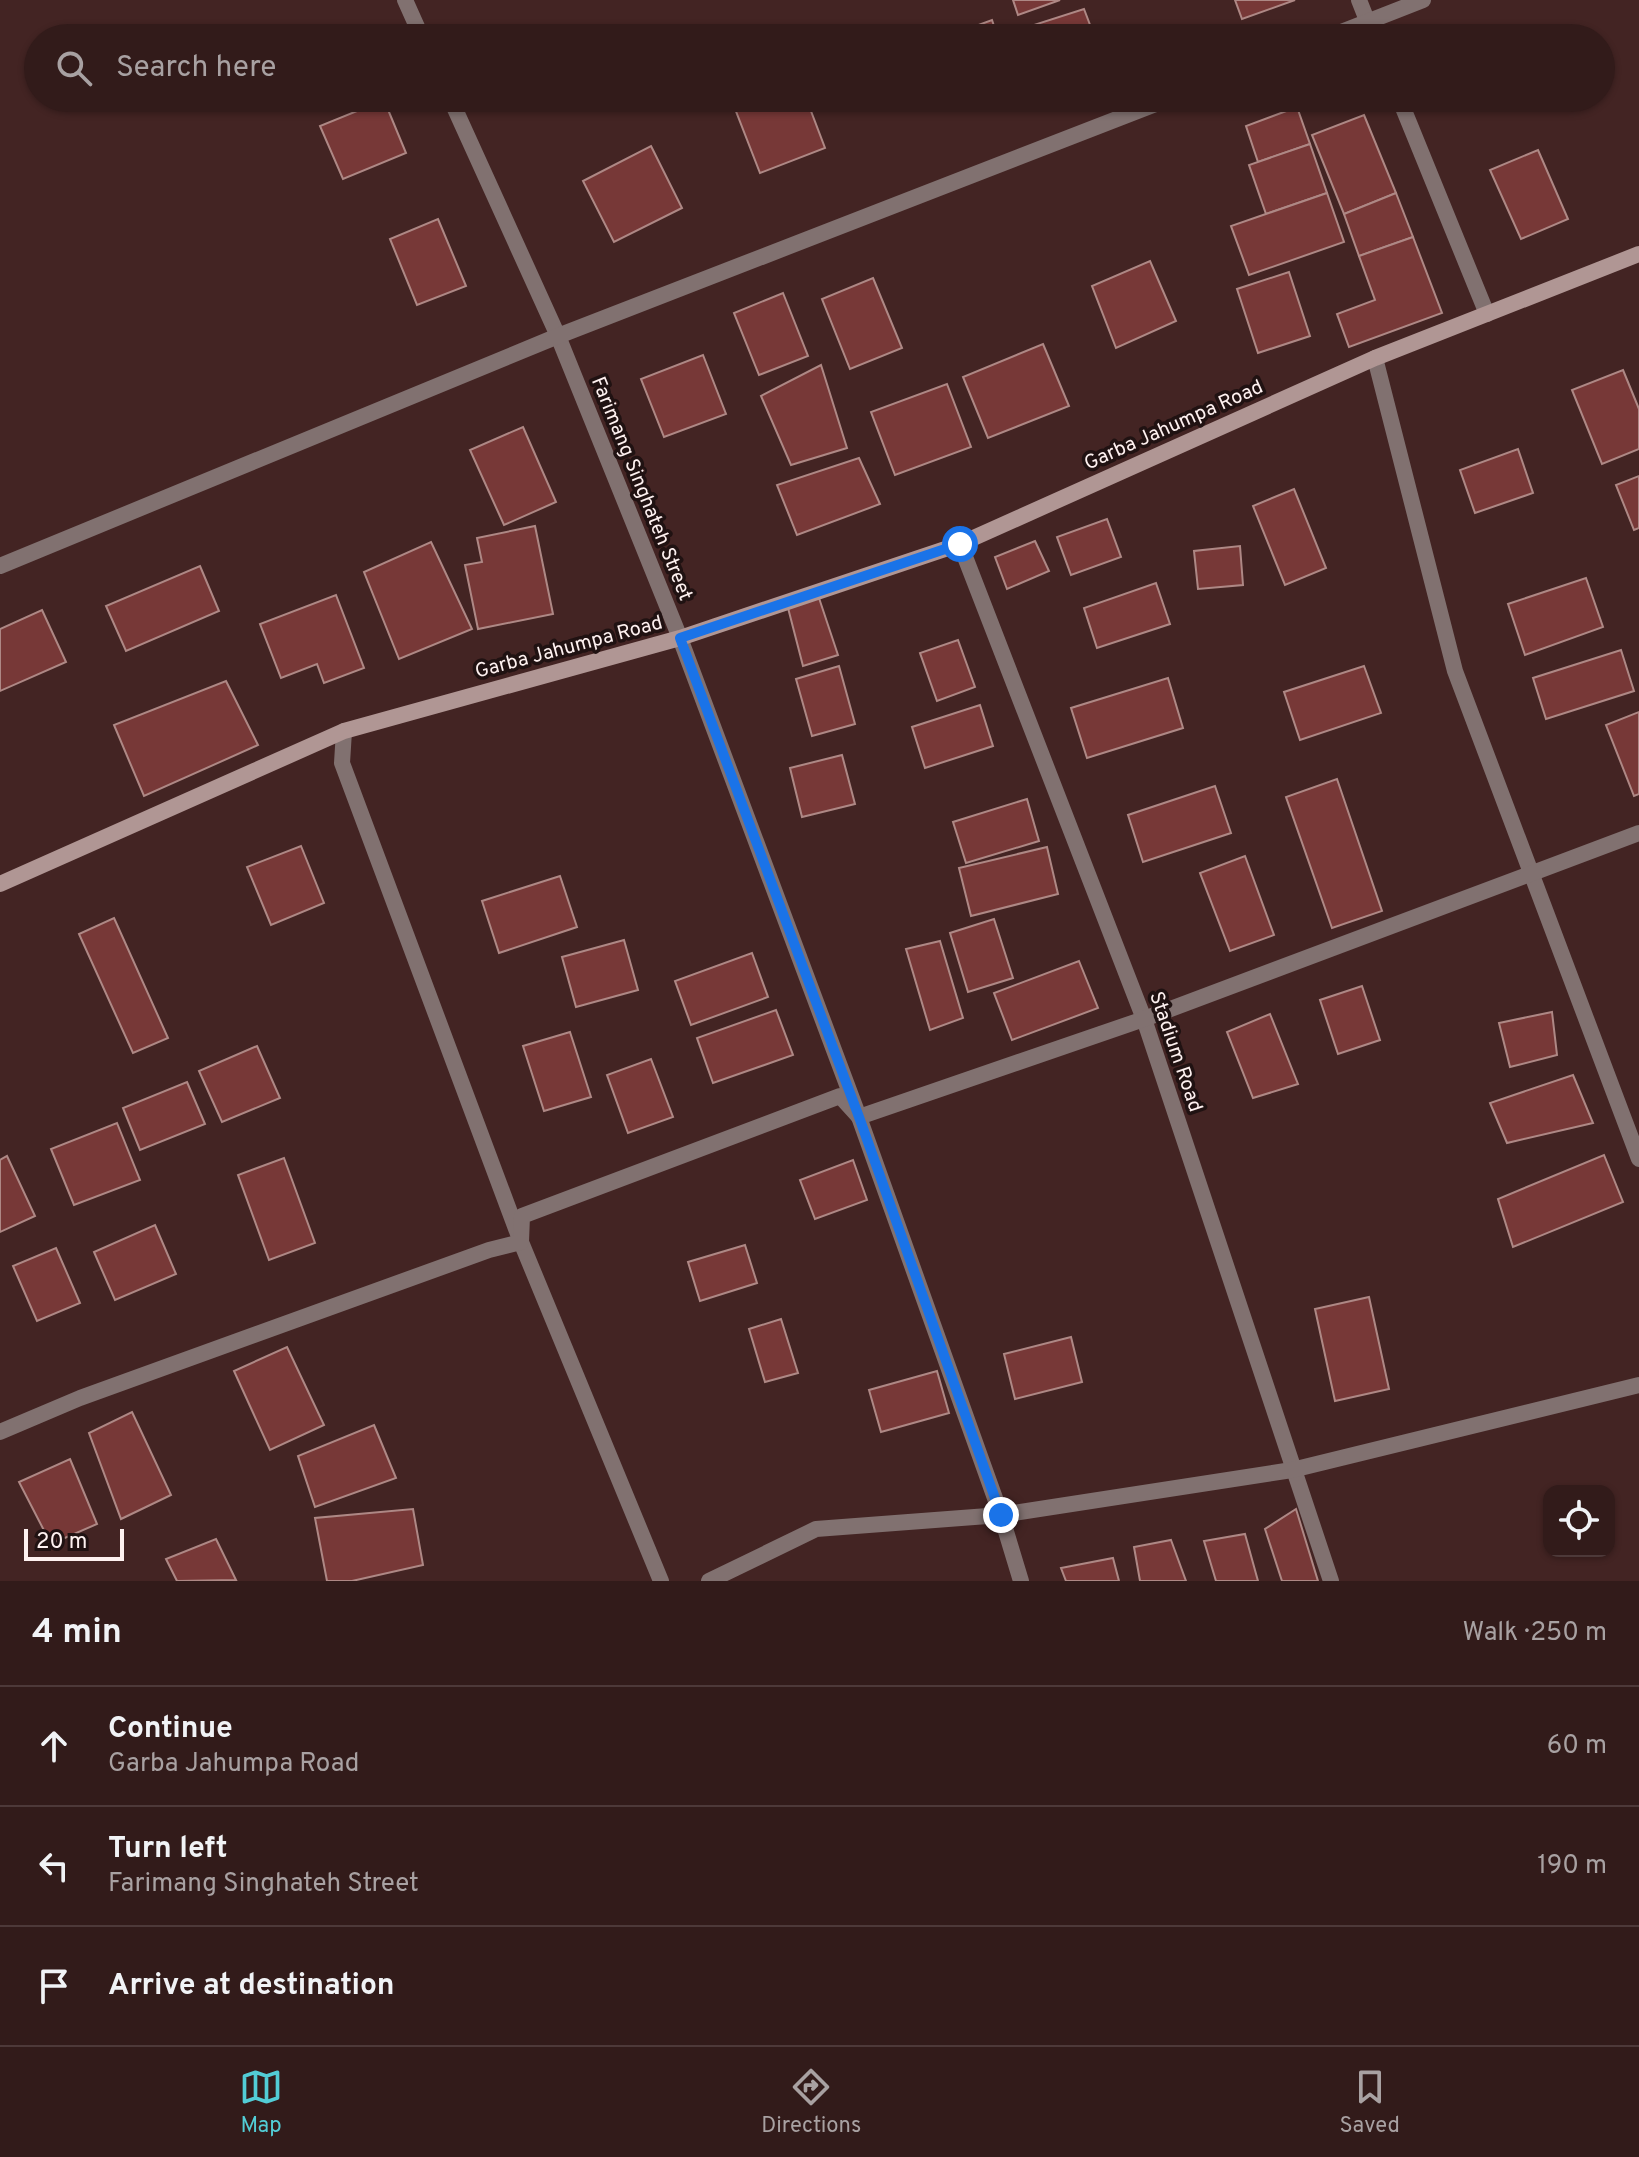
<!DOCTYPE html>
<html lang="en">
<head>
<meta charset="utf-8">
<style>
	body { margin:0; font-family:Overpass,sans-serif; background:#3d2827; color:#f1f3f6 }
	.controls { position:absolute; right:24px; bottom:24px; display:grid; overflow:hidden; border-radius:16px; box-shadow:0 2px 6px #0004 }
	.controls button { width:72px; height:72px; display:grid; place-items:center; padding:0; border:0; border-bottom:2px solid #4d3939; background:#321b1a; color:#f1f3f6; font:40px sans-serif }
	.scale { position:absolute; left:24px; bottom:20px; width:100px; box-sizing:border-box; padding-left:8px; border:4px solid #fef1f0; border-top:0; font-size:22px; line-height:28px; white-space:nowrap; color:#fef1f0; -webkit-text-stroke:6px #201212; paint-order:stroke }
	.stop { position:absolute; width:24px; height:24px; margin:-18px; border:6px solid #1a73e8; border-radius:50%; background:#fff }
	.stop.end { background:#1a73e8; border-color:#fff; box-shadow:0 2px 8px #0008 }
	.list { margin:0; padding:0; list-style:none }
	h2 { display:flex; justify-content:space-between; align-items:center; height:104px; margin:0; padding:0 32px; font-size:34px }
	h2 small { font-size:26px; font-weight:400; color:#a8a1a2 }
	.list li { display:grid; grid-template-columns:52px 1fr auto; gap:24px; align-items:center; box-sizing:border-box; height:120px; padding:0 32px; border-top:2px solid #4d3939 }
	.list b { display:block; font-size:30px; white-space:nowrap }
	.list p { margin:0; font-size:26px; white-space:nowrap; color:#a8a1a2 }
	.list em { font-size:26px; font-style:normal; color:#a8a1a2 }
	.icon { flex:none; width:44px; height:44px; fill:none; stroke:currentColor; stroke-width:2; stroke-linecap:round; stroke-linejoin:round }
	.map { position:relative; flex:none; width:1639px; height:1581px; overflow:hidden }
	.search { position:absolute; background:#321b1a; box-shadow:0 2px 6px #0004; left:24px; right:24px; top:24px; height:88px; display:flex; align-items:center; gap:20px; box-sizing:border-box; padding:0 28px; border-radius:44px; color:#a8a1a2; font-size:30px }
	.sheet { height:464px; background:#321b1a }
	nav { display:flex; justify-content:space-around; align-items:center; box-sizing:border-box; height:112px; border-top:2px solid #4d3939; background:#321b1a; font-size:22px; color:#a8a1a2 }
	nav a { display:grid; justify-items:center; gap:4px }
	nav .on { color:#52ccd5 }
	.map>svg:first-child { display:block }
	.building { fill:#773837; stroke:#ae8885; stroke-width:2 }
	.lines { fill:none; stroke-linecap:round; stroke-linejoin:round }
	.street { stroke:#817170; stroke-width:16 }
	.secondary { stroke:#b09694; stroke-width:16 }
	.route { stroke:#1a73e8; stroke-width:10 }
	.labels { text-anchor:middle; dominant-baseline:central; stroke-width:7; stroke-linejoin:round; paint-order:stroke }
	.street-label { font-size:20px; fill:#fef1f0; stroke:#201212 }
</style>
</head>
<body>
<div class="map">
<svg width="1639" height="1581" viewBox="0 0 1639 1581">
	<rect width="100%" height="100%" fill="#432423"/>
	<!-- building -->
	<g class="building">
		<polygon points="1013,0 1060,0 1018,15"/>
		<polygon points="1235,0 1295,0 1242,19"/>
		<polygon points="1084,9 1095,38 1012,38 1009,33"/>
		<polygon points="992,20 998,38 943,38"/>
		<polygon points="740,98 806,98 825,148 760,173 732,101"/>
		<polygon points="384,100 406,153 343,179 320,126"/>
		<polygon points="1297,107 1310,144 1258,162 1246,126"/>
		<polygon points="1364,115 1396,193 1344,214 1312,135"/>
		<polygon points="1310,144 1327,193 1266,214 1249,165"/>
		<polygon points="651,146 682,208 614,242 583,181"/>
		<polygon points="1538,150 1568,219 1521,239 1490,170"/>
		<polygon points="1327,193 1344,242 1249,275 1231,226"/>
		<polygon points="1396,193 1413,237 1359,256 1344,214"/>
		<polygon points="438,219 466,286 417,305 390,239"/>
		<polygon points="1413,237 1442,313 1349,347 1337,314 1375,300 1359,256"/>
		<polygon points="1150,261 1176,321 1116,348 1092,286"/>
		<polygon points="1289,272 1310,336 1258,353 1237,289"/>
		<polygon points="873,278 902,348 850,369 822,299"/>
		<polygon points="783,293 808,356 759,375 734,313"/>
		<polygon points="1043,344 1069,406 988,438 963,377"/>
		<polygon points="703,355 726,414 664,437 641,379"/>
		<polygon points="821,365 847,448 791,465 761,396"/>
		<polygon points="1623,370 1639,409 1639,449 1602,464 1572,390"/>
		<polygon points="947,384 971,447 895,475 871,412"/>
		<polygon points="523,427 556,502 504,525 470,450"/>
		<polygon points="1518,449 1533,493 1475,513 1460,470"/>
		<polygon points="859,458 880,504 797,535 777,485"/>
		<polygon points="1639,476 1639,528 1634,530 1616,485"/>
		<polygon points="1294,489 1326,568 1285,585 1253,506"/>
		<polygon points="1107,519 1121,557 1071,575 1057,537"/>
		<polygon points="535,526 553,614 478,629 465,565 482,562 477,538"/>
		<polygon points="1035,541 1049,571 1007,589 995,557"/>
		<polygon points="431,542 472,629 399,659 364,572"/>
		<polygon points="1240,546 1243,585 1198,589 1194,551"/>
		<polygon points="200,566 219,611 126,651 106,606"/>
		<polygon points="1586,578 1603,627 1525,655 1508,604"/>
		<polygon points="1156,583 1170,624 1097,648 1084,608"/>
		<polygon points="336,595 364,668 324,683 317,664 281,678 260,624"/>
		<polygon points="819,598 838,655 803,666 787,604"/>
		<polygon points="42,610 66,662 0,691 0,629"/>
		<polygon points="958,640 975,687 937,701 920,653"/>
		<polygon points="1621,650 1634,691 1546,719 1533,678"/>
		<polygon points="839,666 855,724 812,736 796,679"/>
		<polygon points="1364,666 1381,713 1300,740 1284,692"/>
		<polygon points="1168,678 1183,728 1087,758 1071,708"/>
		<polygon points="226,681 258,745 144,796 114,725"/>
		<polygon points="980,705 993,746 925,768 912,727"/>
		<polygon points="1639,712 1639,794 1634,796 1606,725"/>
		<polygon points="842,755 855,804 802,817 790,768"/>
		<polygon points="1337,779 1382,911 1332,928 1286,797"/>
		<polygon points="1215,786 1231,833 1143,862 1128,815"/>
		<polygon points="1027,799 1039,841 966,863 953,822"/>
		<polygon points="301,846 324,903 271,925 247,867"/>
		<polygon points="1047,847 1058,894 971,916 959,868"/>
		<polygon points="1245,856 1274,935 1230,951 1200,873"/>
		<polygon points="560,876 577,927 499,953 482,901"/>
		<polygon points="114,918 168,1038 133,1053 79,934"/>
		<polygon points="994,919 1013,978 968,992 950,933"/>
		<polygon points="624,940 638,990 576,1007 562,957"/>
		<polygon points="940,941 963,1018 930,1030 906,949"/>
		<polygon points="752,953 768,997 691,1025 675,981"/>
		<polygon points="1079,961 1098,1008 1012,1040 994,993"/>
		<polygon points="1362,986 1380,1040 1338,1054 1320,1000"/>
		<polygon points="776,1010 793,1055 713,1083 697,1038"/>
		<polygon points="1552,1012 1557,1055 1510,1067 1499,1023"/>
		<polygon points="1270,1014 1298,1084 1253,1098 1227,1032"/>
		<polygon points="570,1032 591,1097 544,1111 523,1046"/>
		<polygon points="257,1046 280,1098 222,1122 199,1071"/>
		<polygon points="651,1059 673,1117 628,1133 607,1075"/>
		<polygon points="1573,1075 1593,1123 1507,1143 1490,1103"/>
		<polygon points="187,1082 205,1124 140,1150 123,1108"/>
		<polygon points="117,1123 140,1180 74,1205 51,1149"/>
		<polygon points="1604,1155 1623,1202 1513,1247 1498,1199"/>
		<polygon points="7,1156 35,1216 0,1232 0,1160"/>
		<polygon points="284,1158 315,1243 269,1260 238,1175"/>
		<polygon points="853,1160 867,1200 815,1219 800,1180"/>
		<polygon points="155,1225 176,1274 115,1300 94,1252"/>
		<polygon points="745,1245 757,1283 700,1301 688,1262"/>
		<polygon points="56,1248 80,1303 37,1321 13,1266"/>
		<polygon points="1369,1297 1389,1389 1335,1401 1315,1309"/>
		<polygon points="781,1319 798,1373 765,1382 749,1329"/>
		<polygon points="1071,1337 1082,1382 1015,1399 1004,1354"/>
		<polygon points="287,1347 324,1425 270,1450 234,1371"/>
		<polygon points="937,1371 949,1413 881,1432 869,1390"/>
		<polygon points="132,1412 171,1495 121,1519 89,1433"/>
		<polygon points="374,1425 396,1478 315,1507 298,1456"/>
		<polygon points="70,1459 97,1524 51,1544 19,1482"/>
		<polygon points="413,1509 423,1565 352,1581 327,1581 315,1518"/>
		<polygon points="1296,1509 1318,1581 1282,1581 1265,1529"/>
		<polygon points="1245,1534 1258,1581 1216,1581 1204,1541"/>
		<polygon points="216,1539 236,1580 177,1581 166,1559"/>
		<polygon points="1171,1540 1186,1581 1140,1581 1134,1547"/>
		<polygon points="1113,1558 1119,1581 1066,1581 1061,1568"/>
	</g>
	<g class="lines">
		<!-- street -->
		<g class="street">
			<polyline points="405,0 422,38"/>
			<polyline points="1359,0 1374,38"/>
			<polyline points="1326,38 1423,0"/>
			<polyline points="450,98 558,336 680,638 859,1117 1001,1515 1021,1581"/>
			<polyline points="1399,98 1487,314"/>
			<polyline points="1375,358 1455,671 1639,1159"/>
			<polyline points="960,544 1144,1019 1331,1581"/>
			<polyline points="0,566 558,336 1171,98"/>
			<polyline points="344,731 342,763 521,1242 661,1581"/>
			<polyline points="0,1432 80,1398 489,1250 521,1242 522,1216 840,1096 859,1117 1144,1019 1639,833"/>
			<polyline points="709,1581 816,1529 1001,1515 1292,1470 1639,1385"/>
		</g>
		<!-- secondary -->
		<polyline class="secondary" points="0,884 344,731 680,638 960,544 1375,358 1639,254"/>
	</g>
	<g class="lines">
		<!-- route -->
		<polyline class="route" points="960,544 680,638 859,1117 1001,1515"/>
	</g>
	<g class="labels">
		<!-- street labels -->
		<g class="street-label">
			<text transform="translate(1174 426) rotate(-24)">Garba Jahumpa Road</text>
			<text transform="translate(641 489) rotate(68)">Farimang Singhateh Street</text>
			<text transform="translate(569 648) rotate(-15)">Garba Jahumpa Road</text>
			<text transform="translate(1175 1052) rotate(71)">Stadium Road</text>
		</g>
	</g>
</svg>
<div class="controls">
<button><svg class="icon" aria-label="locate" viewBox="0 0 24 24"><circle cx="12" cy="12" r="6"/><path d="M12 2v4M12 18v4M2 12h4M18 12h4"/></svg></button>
</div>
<div class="scale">20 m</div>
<div class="stop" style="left:960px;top:544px"></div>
<div class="stop end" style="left:1001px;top:1515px"></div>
<div class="search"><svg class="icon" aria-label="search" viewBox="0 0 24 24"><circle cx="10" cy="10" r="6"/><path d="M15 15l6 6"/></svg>Search here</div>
</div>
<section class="sheet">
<h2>4 min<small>Walk · 250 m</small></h2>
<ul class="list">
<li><svg class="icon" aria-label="ahead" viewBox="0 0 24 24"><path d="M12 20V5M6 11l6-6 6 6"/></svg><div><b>Continue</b><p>Garba Jahumpa Road</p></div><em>60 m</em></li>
<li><svg class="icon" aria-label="left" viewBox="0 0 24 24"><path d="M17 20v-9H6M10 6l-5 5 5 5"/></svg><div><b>Turn left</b><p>Farimang Singhateh Street</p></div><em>190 m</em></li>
<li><svg class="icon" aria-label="arrive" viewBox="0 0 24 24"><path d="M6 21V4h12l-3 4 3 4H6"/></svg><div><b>Arrive at destination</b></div></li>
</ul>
</section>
<nav>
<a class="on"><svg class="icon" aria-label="map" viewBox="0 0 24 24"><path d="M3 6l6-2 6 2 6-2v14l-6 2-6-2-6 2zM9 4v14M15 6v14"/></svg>Map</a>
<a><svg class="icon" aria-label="directions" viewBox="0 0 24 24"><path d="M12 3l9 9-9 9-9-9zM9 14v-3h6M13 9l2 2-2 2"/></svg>Directions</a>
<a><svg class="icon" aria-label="saved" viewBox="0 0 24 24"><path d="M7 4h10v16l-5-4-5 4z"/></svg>Saved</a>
</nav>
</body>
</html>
